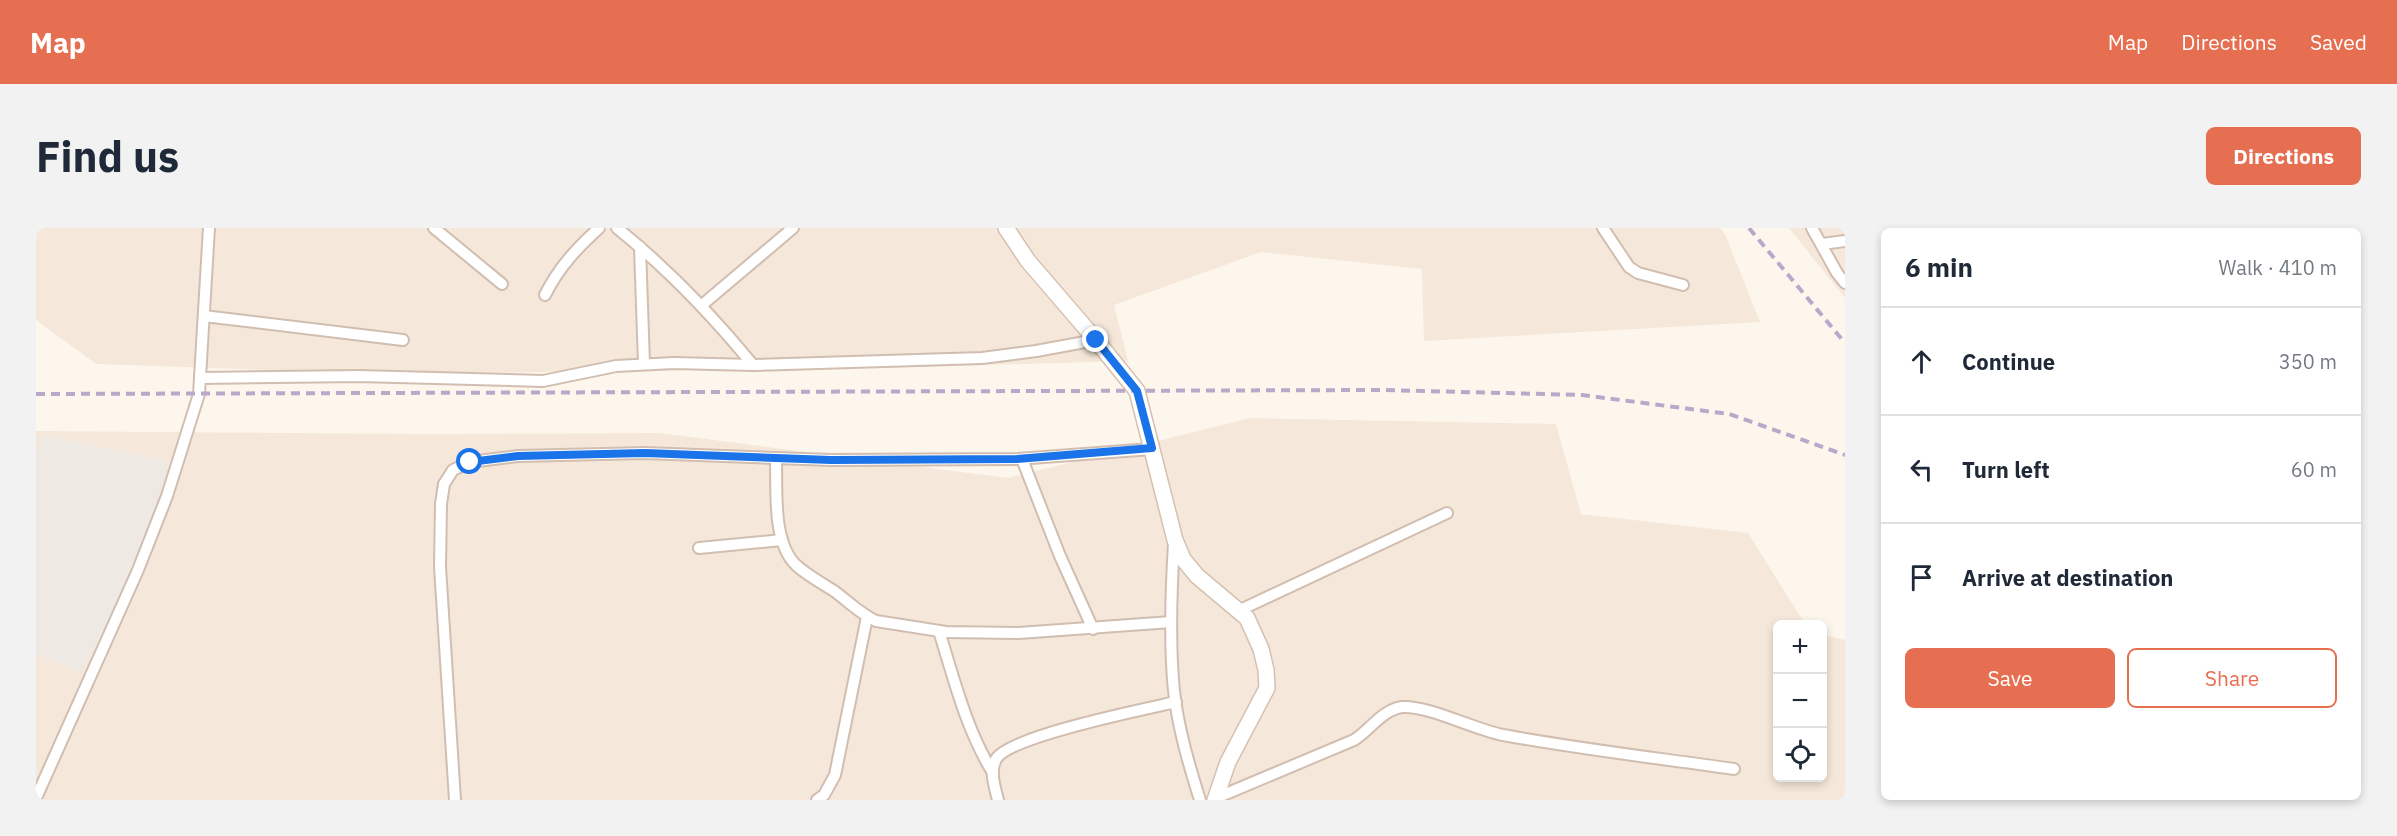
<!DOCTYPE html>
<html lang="en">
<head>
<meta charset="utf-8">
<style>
	body { margin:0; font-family:"IBM Plex Sans",sans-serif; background:#f2f2f3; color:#1f2937 }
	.controls { position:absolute; right:18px; bottom:18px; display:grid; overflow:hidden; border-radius:9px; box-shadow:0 3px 9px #0003 }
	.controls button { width:54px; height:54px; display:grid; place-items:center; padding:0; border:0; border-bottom:2px solid #e0e1e3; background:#fff; color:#1f2937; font:30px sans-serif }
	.stop { position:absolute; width:18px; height:18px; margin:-14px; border:4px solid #1a73e8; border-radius:50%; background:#fff }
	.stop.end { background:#1a73e8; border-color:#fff; box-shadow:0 2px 6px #0008 }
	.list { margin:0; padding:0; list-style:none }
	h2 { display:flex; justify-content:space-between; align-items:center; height:78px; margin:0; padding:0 24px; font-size:26px }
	h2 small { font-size:20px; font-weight:400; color:#747a83 }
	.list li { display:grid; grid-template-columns:39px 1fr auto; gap:18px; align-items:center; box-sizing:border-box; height:108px; padding:0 24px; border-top:2px solid #e0e1e3 }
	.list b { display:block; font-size:22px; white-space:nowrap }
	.list em { font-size:20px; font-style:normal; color:#747a83 }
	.actions { display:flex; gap:12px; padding:18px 24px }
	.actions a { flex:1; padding:14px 0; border:2px solid #e76f51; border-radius:9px; text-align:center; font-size:21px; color:#e76f51 }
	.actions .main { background:#e76f51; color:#fff }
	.icon { flex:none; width:33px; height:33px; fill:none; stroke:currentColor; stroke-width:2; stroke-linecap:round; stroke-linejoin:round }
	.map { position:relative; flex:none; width:1809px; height:572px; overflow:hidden; border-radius:9px }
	header { display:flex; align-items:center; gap:36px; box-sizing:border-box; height:84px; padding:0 30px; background:#e76f51; color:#fff }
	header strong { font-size:28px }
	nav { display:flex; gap:33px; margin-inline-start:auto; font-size:21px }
	.intro { display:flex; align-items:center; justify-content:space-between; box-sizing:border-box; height:144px; padding:0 36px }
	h1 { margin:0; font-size:42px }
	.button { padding:15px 27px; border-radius:9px; background:#e76f51; color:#fff; font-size:21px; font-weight:700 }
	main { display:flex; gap:36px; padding:0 36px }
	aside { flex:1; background:#fff; border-radius:9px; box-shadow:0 3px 9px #0003 }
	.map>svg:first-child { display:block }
	.residential { fill:#f5e8da }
	.industrial { fill:#efe9e4 }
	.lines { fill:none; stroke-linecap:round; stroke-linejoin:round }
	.street-casing { stroke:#d1beb0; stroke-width:14 }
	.secondary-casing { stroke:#d6c0b0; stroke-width:18 }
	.street { stroke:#fff; stroke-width:10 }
	.secondary { stroke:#fff; stroke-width:15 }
	.rail { stroke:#b9a8c9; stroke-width:4; stroke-dasharray:9 6; stroke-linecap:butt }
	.route { stroke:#1a73e8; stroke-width:8 }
</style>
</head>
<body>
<header>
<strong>Map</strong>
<nav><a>Map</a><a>Directions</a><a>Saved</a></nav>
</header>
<div class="intro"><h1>Find us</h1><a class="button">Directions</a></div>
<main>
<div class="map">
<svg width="1809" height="572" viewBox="0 0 1809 572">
	<rect width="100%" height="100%" fill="#fdf6ec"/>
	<!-- residential -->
	<g class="residential">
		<polygon points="0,0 1684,0 1689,6 1724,94 1388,113 1386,41 1225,24 1078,77 1092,133 877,139 351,146 60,136 0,92"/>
		<polygon points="1753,0 1809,0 1809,70"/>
		<polygon points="1214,190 1520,196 1545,286 1712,305 1769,396 1742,397 1742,550 1786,550 1787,407 1809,412 1809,572 0,572 0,203 385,206 624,205 972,250"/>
	</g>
	<!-- industrial -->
	<polygon class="industrial" points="7,207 133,233 117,297 99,335 84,375 44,445 0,426 0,228"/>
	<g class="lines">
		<!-- street casing -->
		<g class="street-casing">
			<g id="street">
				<polyline points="398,0 466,56"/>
				<path d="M581 0C632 41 676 87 717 137"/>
				<polyline points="1567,0 1593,39 1602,45 1647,57"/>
				<polyline points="1776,0 1801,45 1809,55"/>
				<polyline points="1786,16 1809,13"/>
				<polyline points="604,19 608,136"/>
				<path d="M509 67C523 39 541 20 563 0"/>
				<polyline points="666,77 757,0"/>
				<polyline points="168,88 367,112"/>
				<polyline points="164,150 323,148 507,153 580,138 638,135 717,137 946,130 1000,123 1060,112"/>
				<path d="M740 231C741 261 736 314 760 337 772 348 786 355 798 363 812 373 824 386 840 393L910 404 983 405 1135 394"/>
				<polyline points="986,231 1024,328 1057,401"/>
				<path d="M1138 315C1135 364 1133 414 1138 463 1142 500 1153 537 1164 572"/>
				<polyline points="663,320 746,312"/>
				<polyline points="1202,383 1411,285"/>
				<path d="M903 403C918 451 930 501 957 545"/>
				<polyline points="0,570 102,342 131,268 163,166 173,0"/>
				<path d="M1180 570 1318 512C1334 502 1346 482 1366 479 1391 477 1440 502 1467 507 1543 521 1621 530 1698 541"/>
				<polyline points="419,572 404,339 405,276 408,256 417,242 434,234 482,228 609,225 795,232 981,231 1116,221"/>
				<polyline points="781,572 788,567 799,547 831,389"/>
				<path d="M962 572C959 559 953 544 960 531 974 508 1109 481 1140 474"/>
			</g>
		</g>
		<!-- secondary casing -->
		<g class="secondary-casing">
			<polyline id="secondary" points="970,0 992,33 1060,112 1101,163 1139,312 1147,331 1161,348 1211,390 1225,421 1230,442 1231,460 1192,534 1179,572"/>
		</g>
		<!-- street -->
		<use href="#street" class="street"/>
		<!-- secondary -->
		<use href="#secondary" class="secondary"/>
		<!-- rail -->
		<g class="rail">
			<polyline points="1713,0 1809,115"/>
			<polyline points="0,166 1347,162 1546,167 1693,186 1809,227"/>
		</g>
	</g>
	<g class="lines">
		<!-- route -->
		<polyline class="route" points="434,234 482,228 609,225 795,232 981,231 1116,220 1101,163 1060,112"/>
	</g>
</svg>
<div class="controls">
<button>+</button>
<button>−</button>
<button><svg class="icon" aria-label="locate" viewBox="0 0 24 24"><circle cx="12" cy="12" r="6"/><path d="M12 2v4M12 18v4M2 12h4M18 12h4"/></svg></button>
</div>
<div class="stop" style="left:434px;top:234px"></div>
<div class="stop end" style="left:1060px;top:112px"></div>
</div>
<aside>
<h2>6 min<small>Walk · 410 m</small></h2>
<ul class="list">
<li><svg class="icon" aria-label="ahead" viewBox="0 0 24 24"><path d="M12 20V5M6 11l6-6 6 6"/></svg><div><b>Continue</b></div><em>350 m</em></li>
<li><svg class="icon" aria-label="left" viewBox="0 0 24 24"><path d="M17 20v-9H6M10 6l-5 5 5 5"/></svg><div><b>Turn left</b></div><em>60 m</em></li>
<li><svg class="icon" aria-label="arrive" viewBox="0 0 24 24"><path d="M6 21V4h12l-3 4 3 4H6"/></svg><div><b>Arrive at destination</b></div></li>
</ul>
<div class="actions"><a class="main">Save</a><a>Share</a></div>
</aside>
</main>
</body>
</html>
